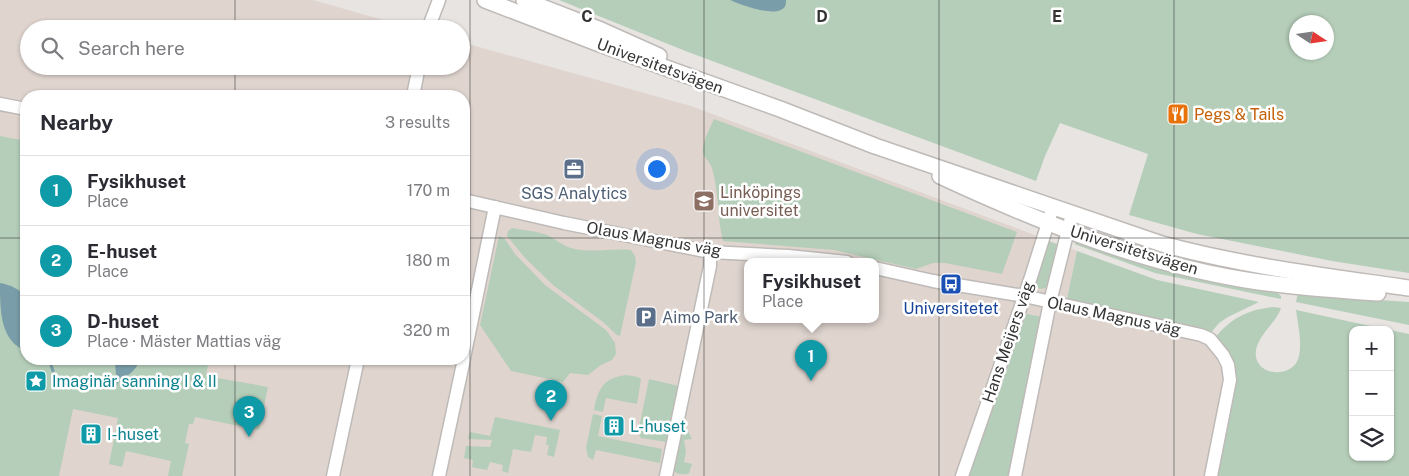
<!DOCTYPE html>
<html lang="en">
<head>
<meta charset="utf-8">
<style>
	body { margin:0; font-family:"Public Sans",sans-serif; background:#f2f2f3; color:#2b2b33 }
	.controls { position:absolute; right:15px; bottom:15px; display:grid; overflow:hidden; border-radius:10px; box-shadow:0 1px 4px #0004 }
	.controls button { width:45px; height:45px; display:grid; place-items:center; padding:0; border:0; border-bottom:1px solid #e1e1e2; background:#fff; color:#2b2b33; font:25px sans-serif }
	.compass { position:absolute; left:1289px; top:15px; width:45px; height:45px; border-radius:50%; background:#fff; box-shadow:0 1px 4px #0004; rotate:102deg }
	.you { position:absolute; left:656px; top:168px; width:18px; height:18px; margin:-12px; border:4px solid #fff; border-radius:50%; background:#1a73e8; box-shadow:0 0 0 8px #1a73e833 }
	.badge { display:grid; place-items:center; width:32px; height:32px; border-radius:50%; background:#ea580c; color:#fff; font-size:16px; font-weight:700 }
	.pin { position:absolute; translate:-50% -41px; filter:drop-shadow(0 1px 2px #0008) }
	.pin::after { content:''; position:absolute; top:26px; width:18px; height:15px; background:inherit; clip-path:polygon(0 0,100% 0,50% 100%) }
	.popup { position:absolute; left:744px; top:258px; width:135px; height:65px; box-sizing:border-box; display:grid; place-content:center; border-radius:10px; background:#fff; filter:drop-shadow(0 1px 4px #0005); font-size:16px; white-space:nowrap; color:#7c7c81 }
	.popup b { font-size:19px; color:#2b2b33 }
	.popup::after { content:''; position:absolute; left:50%; top:100%; margin-left:-10px; border:10px solid transparent; border-top-color:#fff }
	.list { margin:0; padding:0; list-style:none }
	h2 { display:flex; justify-content:space-between; align-items:center; height:65px; margin:0; padding:0 20px; font-size:21px }
	h2 small { font-size:16px; font-weight:400; color:#7c7c81 }
	.list li { display:grid; grid-template-columns:32px 1fr auto; gap:15px; align-items:center; box-sizing:border-box; height:70px; padding:0 20px; border-top:1px solid #e1e1e2 }
	.list b { display:block; font-size:19px; white-space:nowrap }
	.list p { margin:0; font-size:16px; white-space:nowrap; color:#7c7c81 }
	.list em { font-size:16px; font-style:normal; color:#7c7c81 }
	.icon { flex:none; width:28px; height:28px; fill:none; stroke:currentColor; stroke-width:2; stroke-linecap:round; stroke-linejoin:round }
	.map { position:relative; flex:none; width:1409px; height:476px; overflow:hidden }
	.search { position:absolute; background:#fff; box-shadow:0 1px 4px #0004; left:20px; top:20px; width:450px; height:55px; display:flex; align-items:center; gap:12px; box-sizing:border-box; padding:0 18px; border-radius:28px; color:#7c7c81; font-size:19px }
	.panel { position:absolute; background:#fff; box-shadow:0 1px 4px #0004; left:20px; top:90px; width:450px; height:275px; border-radius:20px }
	.map>svg:first-child { display:block }
	.built { fill:#dfd4ce; fill-rule:evenodd }
	.green { fill:#b5ceb9; fill-rule:evenodd }
	.water { fill:#7a9ea9 }
	.lines { fill:none; stroke-linecap:round; stroke-linejoin:round }
	.stream { stroke:#7a9ea9; stroke-width:3 }
	.minor-casing { stroke:#bebab7; stroke-width:15 }
	.major-casing { stroke:#bebab7; stroke-width:18 }
	.minor { stroke:#fff; stroke-width:12 }
	.major { stroke:#fff; stroke-width:15 }
	.grid { fill:none; stroke:#353433; stroke-width:1; stroke-opacity:0.55 }
	.labels { text-anchor:middle; dominant-baseline:central; stroke-width:5; stroke-linejoin:round; paint-order:stroke }
	.street-label { font-size:16px; fill:#353433; stroke:#fff }
	.food-label { font-size:16px; fill:#c56008; stroke:#fff; text-anchor:start }
	.education-label { font-size:16px; fill:#785e54; stroke:#fff; text-anchor:start }
	.service-label { font-size:16px; fill:#4e5e75; stroke:#fff }
	.transit-label { font-size:16px; fill:#164399; stroke:#fff }
	.culture-label { font-size:16px; fill:#0d838f; stroke:#fff; text-anchor:start }
	.grid-label { font-size:16px; text-anchor:middle; font-weight:bold; fill:#353433; stroke:#fff; stroke-width:5; stroke-linejoin:round; paint-order:stroke }
</style>
</head>
<body>
<div class="map">
<svg width="1409" height="476" viewBox="0 0 1409 476">
	<rect width="100%" height="100%" fill="#e8e4e1"/>
	<!-- built -->
	<path class="built" d="M0 0H313L415 29H29V66H461V42L691 106 1077 251 1065 310 1199 338 1209 345 1223 366 1226 382 1207 476H0ZM26 96H464V359H26ZM747 262H875V320H747Z"/>
	<!-- green -->
	<g class="green">
		<path d="M559 0H1409V273L1332 261 1197 234 1129 215 1148 154 1060 123 1045 156 1036 181 688 52ZM1296 22H1326V52H1296Z"/>
		<path d="M714 119 1017 232 1002 274 945 263H933L916 269 834 250 723 241C717 217 719 192 712 168 710 161 701 156 703 148 704 139 710 128 714 119Z"/>
		<polygon points="0,136 26,141 26,359 209,359 206,376 268,387 259,430 195,417 193,424 189,424 185,443 189,444 182,476 168,476 171,461 126,451 122,467 109,464 118,418 73,409 59,476 0,476"/>
		<path d="M512 228C523 230 536 231 547 235 557 240 564 247 575 249 594 253 612 248 631 250L635 256 636 262 620 336 617 335 603 322 553 285 526 259 507 236 508 231Z"/>
		<polygon points="499,236 505,239 515,254 545,285 598,324 606,330 615,343 616,354 612,360 601,365 588,375 570,373 563,382 511,371 480,325"/>
		<polygon points="1048,241 1059,245 1049,284 1046,288 1040,289 1037,287 1035,280"/>
		<polygon points="1079,242 1273,289 1281,296 1281,299 1155,273 1074,244"/>
		<polygon points="1077,251 1157,280 1259,302 1228,317 1219,323 1210,334 1203,329 1193,327 1074,302 1067,299"/>
		<polygon points="1298,292 1333,297 1409,302 1409,325 1296,302"/>
		<path d="M1273 307 1281 308C1276 323 1259 334 1256 350 1252 377 1294 380 1299 356 1302 342 1298 324 1296 310L1389 330H1353V457H1390V330L1409 334V476H1216L1234 377 1215 338C1231 318 1248 310 1273 307Z"/>
		<polygon points="1022,313 1042,317 1009,476 966,476"/>
		<path d="M626 375 638 377 641 379 637 404 606 398 603 412 594 410C598 389 603 378 626 375Z"/>
		<polygon points="649,379 679,386 667,442 641,438 638,433"/>
		<polygon points="593,414 602,416 598,436 662,449 660,463 596,450 593,460 588,457 586,448"/>
		<polygon points="495,417 560,430 554,457 547,455 549,445 546,445 547,437 535,435 531,452 513,449 508,473 502,471 503,465 490,462 487,470 472,467 473,460 464,458 466,446 490,447 492,440 468,439 470,432 490,436"/>
		<path d="M683 427H686L692 439 684 440 686 451 684 462 692 464 689 473C684 476 676 474 673 470L681 429Z"/>
	</g>
	<!-- water -->
	<g class="water">
		<path d="M730 0H786C788 23 741 5 730 0Z"/>
		<path d="M0 283C11 285 20 289 26 298V351C0 341 0 311 0 283Z"/>
		<path d="M119 359H140C137 368 130 377 119 378L116 374 115 363Z"/>
	</g>
	<g class="lines">
		<!-- stream -->
		<g class="stream">
			<polyline points="49,359 53,371"/>
			<polyline points="60,377 73,381 87,378 103,387 114,387 121,374"/>
		</g>
		<!-- minor casing -->
		<g class="minor-casing">
			<g id="minor">
				<polyline points="428,29 439,0"/>
				<polyline points="413,96 419,66"/>
				<polyline points="0,104 26,109"/>
				<polyline points="464,200 564,223 710,252 788,256 847,262"/>
				<polyline points="875,268 933,281 1024,296 1201,335 1210,339 1223,355 1228,365 1230,380 1211,476"/>
				<polyline points="464,358 495,207"/>
				<polyline points="333,476 358,359"/>
				<polyline points="439,476 464,359"/>
				<polyline points="666,476 710,266 710,252"/>
				<polyline points="962,476 1030,280 1053,207"/>
				<polyline points="1015,476 1050,302 1072,214"/>
			</g>
		</g>
		<!-- major casing -->
		<g class="major-casing">
			<g id="major">
				<path d="M485 0 597 43 780 109 875 146 1162 244C1243 266 1326 276 1409 288"/>
				<polyline points="524,0 601,30 659,56"/>
				<path d="M940 176C1037 221 1140 263 1246 280 1290 287 1334 290 1378 293"/>
			</g>
		</g>
		<!-- minor -->
		<use href="#minor" class="minor"/>
		<!-- major -->
		<use href="#major" class="major"/>
	</g>
	<!-- grid -->
	<path class="grid" d="M235 0V29M470 0V476M704 0V476M939 0V476M1174 0V476M235 66V96M0 238H26M464 238H1409M235 359V476"/>
	<!-- icons -->
	<defs>
		<g id="restaurant-square" transform="scale(1.125)"><rect x="-9" y="-9" width="18" height="18" rx="4" fill="#e8710a" stroke="#fff"/><path d="M-5-6h1v4h1v-4h1v4h1v-4h1v5L-1.5 .5V6h-2V.5L-5-1ZM5-6V6H3V1.5H1.5Q1.5-4 5-6Z" fill="#fff"/></g>
		<g id="office-square" transform="scale(1.125)"><rect x="-9" y="-9" width="18" height="18" rx="4" fill="#5c6f8a" stroke="#fff"/><path d="M-6-3h4V-5.5h4V-3h4V5H-6ZM-1-4.5V-3h2v-1.5ZM-6 0V1H6V0Z" fill="#fff"/></g>
		<g id="university-square" transform="scale(1.125)"><rect x="-9" y="-9" width="18" height="18" rx="4" fill="#8d6e63" stroke="#fff"/><path d="M0-5L7-2L0 1L-7-2ZM-4 1L0 2.5L4 1V4Q0 6-4 4Z" fill="#fff"/></g>
		<g id="bus-square" transform="scale(1.125)"><rect x="-9" y="-9" width="18" height="18" rx="4" fill="#1a4fb4" stroke="#fff"/><path d="M-5-6H5V4H4V6H2V4H-2V6H-4V4H-5ZM-3.5-4V0h7V-4ZM-3.5 1.2v1.5H-2V1.2ZM2 1.2v1.5H3.5V1.2Z" fill="#fff"/></g>
		<g id="parking-square" transform="scale(1.125)"><rect x="-9" y="-9" width="18" height="18" rx="4" fill="#5c6f8a" stroke="#fff"/><path d="M-3.5-5.5H1a3.5 3.5 0 0 1 0 7H-1V5.5H-3.5ZM-1-3.4V-.6H.8a1.4 1.4 0 0 0 0-2.8Z" fill="#fff"/></g>
		<g id="sight-square" transform="scale(1.125)"><rect x="-9" y="-9" width="18" height="18" rx="4" fill="#0f9aa8" stroke="#fff"/><path d="M0-6L1.8-2.2L6-1.7L2.9 1.2L3.7 5.4L0 3.3L-3.7 5.4L-2.9 1.2L-6-1.7L-1.8-2.2Z" fill="#fff"/></g>
		<g id="building-square" transform="scale(1.125)"><rect x="-9" y="-9" width="18" height="18" rx="4" fill="#0f9aa8" stroke="#fff"/><path d="M-4-6H4V6H1V3H-1V6H-4ZM-2.5-4.3h1.7v1.8h-1.7ZM.8-4.3h1.7v1.8H.8ZM-2.5-1h1.7V.8h-1.7ZM.8-1h1.7V.8H.8Z" fill="#fff"/></g>
	</defs>
	<g fill-rule="evenodd">
		<use href="#restaurant-square" x="1178" y="114"/>
		<use href="#office-square" x="574" y="169"/>
		<use href="#university-square" x="704" y="201"/>
		<use href="#bus-square" x="951" y="284"/>
		<use href="#parking-square" x="646" y="317"/>
		<use href="#sight-square" x="36" y="381"/>
		<use href="#building-square" x="614" y="426"/>
		<use href="#building-square" x="91" y="434"/>
	</g>
	<g class="labels">
		<!-- street labels -->
		<g class="street-label">
			<text transform="translate(660 66) rotate(20)">Universitetsvägen</text>
			<text transform="translate(654 239) rotate(10)">Olaus Magnus väg</text>
			<text transform="translate(1134 250) rotate(17)">Universitetsvägen</text>
			<text transform="translate(1114 316) rotate(12)">Olaus Magnus väg</text>
			<text transform="translate(1008 342) rotate(-71)">Hans Meijers väg</text>
		</g>
		<!-- food labels -->
		<g class="food-label">
			<text x="1194" y="114">Pegs &amp; Tails</text>
		</g>
		<!-- education labels -->
		<g class="education-label">
			<text x="720" y="192">Linköpings<tspan x="720" dy="18">universitet</tspan></text>
		</g>
		<!-- service labels -->
		<g class="service-label">
			<text x="574" y="193">SGS Analytics</text>
			<text x="662" y="317" text-anchor="start">Aimo Park</text>
		</g>
		<!-- transit labels -->
		<g class="transit-label">
			<text x="951" y="308">Universitetet</text>
		</g>
		<!-- culture labels -->
		<g class="culture-label">
			<text x="52" y="381">Imaginär sanning I &amp; II</text>
			<text x="630" y="426">L-huset</text>
			<text x="107" y="434">I-huset</text>
		</g>
	</g>
	<g class="grid-label">
		<text x="587" y="22">C</text>
		<text x="822" y="22">D</text>
		<text x="1057" y="22">E</text>
	</g>
</svg>
<div class="controls">
<button>+</button>
<button>−</button>
<button><svg class="icon" aria-label="layers" viewBox="0 0 24 24"><path d="M12 4l9 5-9 5-9-5zM3 14l9 5 9-5"/></svg></button>
</div>
<svg class="compass" viewBox="-18 -18 36 36"><path d="M0-13l5 13h-10z" fill="#e53935"/><path d="M0 13l5-13h-10z" fill="#7c7c81"/></svg>
<div class="you"></div>
<div class="pin badge" style="left:811px;top:381px;background:#0f9aa8">1</div>
<div class="popup"><b>Fysikhuset</b>Place</div>
<div class="pin badge" style="left:551px;top:421px;background:#0f9aa8">2</div>
<div class="pin badge" style="left:249px;top:437px;background:#0f9aa8">3</div>
<div class="search"><svg class="icon" aria-label="search" viewBox="0 0 24 24"><circle cx="10" cy="10" r="6"/><path d="M15 15l6 6"/></svg>Search here</div>
<section class="panel">
<h2>Nearby<small>3 results</small></h2>
<ul class="list">
<li><span class="badge" style="background:#0f9aa8">1</span><div><b>Fysikhuset</b><p>Place</p></div><em>170 m</em></li>
<li><span class="badge" style="background:#0f9aa8">2</span><div><b>E-huset</b><p>Place</p></div><em>180 m</em></li>
<li><span class="badge" style="background:#0f9aa8">3</span><div><b>D-huset</b><p>Place · Mäster Mattias väg</p></div><em>320 m</em></li>
</ul>
</section>
</div>
</body>
</html>
